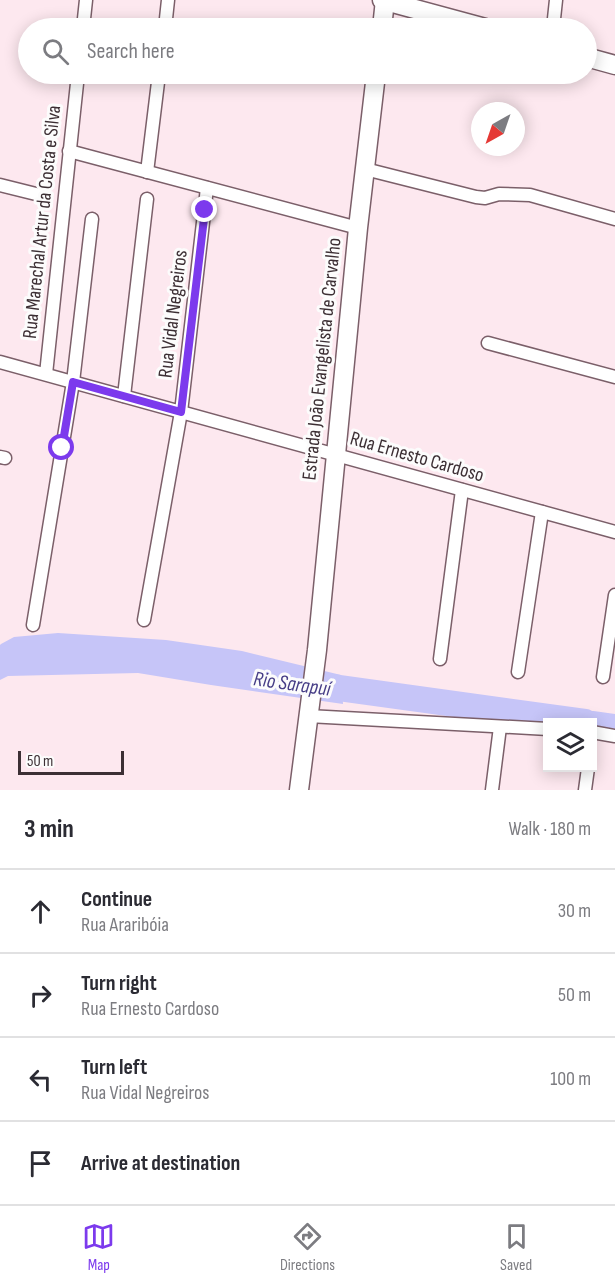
<!DOCTYPE html>
<html lang="en">
<head>
<meta charset="utf-8">
<style>
	body { margin:0; font-family:"Sofia Sans Condensed",sans-serif; background:#f7f7f7; color:#2b2b33 }
	.controls { position:absolute; right:18px; bottom:18px; display:grid; overflow:hidden; border-radius:0px; box-shadow:0 3px 15px #0003 }
	.controls button { width:54px; height:54px; display:grid; place-items:center; padding:0; border:0; border-bottom:2px solid #e1e1e2; background:#fff; color:#2b2b33; font:30px sans-serif }
	.compass { position:absolute; left:471px; top:102px; width:54px; height:54px; border-radius:50%; background:#fff; box-shadow:0 3px 15px #0003; rotate:220deg }
	.scale { position:absolute; left:18px; bottom:15px; width:106px; box-sizing:border-box; padding-left:6px; border:3px solid #3c2f34; border-top:0; font-size:16px; line-height:21px; white-space:nowrap; color:#3c2f34; -webkit-text-stroke:4px #fcfcfc; paint-order:stroke }
	.stop { position:absolute; width:18px; height:18px; margin:-14px; border:4px solid #7c3aed; border-radius:50%; background:#fff }
	.stop.end { background:#7c3aed; border-color:#fff; box-shadow:0 2px 6px #0008 }
	.list { margin:0; padding:0; list-style:none }
	h2 { display:flex; justify-content:space-between; align-items:center; height:78px; margin:0; padding:0 24px; font-size:26px }
	h2 small { font-size:20px; font-weight:400; color:#7c7c81 }
	.list li { display:grid; grid-template-columns:39px 1fr auto; gap:18px; align-items:center; box-sizing:border-box; height:84px; padding:0 24px; border-top:2px solid #e1e1e2 }
	.list b { display:block; font-size:22px; white-space:nowrap }
	.list p { margin:0; font-size:20px; white-space:nowrap; color:#7c7c81 }
	.list em { font-size:20px; font-style:normal; color:#7c7c81 }
	.icon { flex:none; width:33px; height:33px; fill:none; stroke:currentColor; stroke-width:2; stroke-linecap:round; stroke-linejoin:round }
	.map { position:relative; flex:none; width:615px; height:790px; overflow:hidden }
	.search { position:absolute; background:#fff; box-shadow:0 3px 15px #0003; left:18px; right:18px; top:18px; height:66px; display:flex; align-items:center; gap:15px; box-sizing:border-box; padding:0 21px; border-radius:33px; color:#7c7c81; font-size:22px }
	.sheet { height:414px; background:#fff }
	nav { display:flex; justify-content:space-around; align-items:center; box-sizing:border-box; height:84px; border-top:2px solid #e1e1e2; background:#fff; font-size:16px; color:#7c7c81 }
	nav a { display:grid; justify-items:center; gap:3px }
	nav .on { color:#7c3aed }
	.map>svg:first-child { display:block }
	.water { fill:#c6c5f8 }
	.lines { fill:none; stroke-linecap:round; stroke-linejoin:round }
	.river { stroke:#c6c5f8; stroke-width:26 }
	.minor-casing { stroke:#7b5f69; stroke-width:15 }
	.secondary-casing { stroke:#7b5f69; stroke-width:21 }
	.minor { stroke:#fff; stroke-width:12 }
	.secondary { stroke:#fff; stroke-width:18 }
	.route { stroke:#7c3aed; stroke-width:8 }
	.labels { text-anchor:middle; dominant-baseline:central; stroke-width:6; stroke-linejoin:round; paint-order:stroke }
	.street-label { font-size:20px; fill:#3c2f34; stroke:#fcfcfc }
	.water-label { font-size:21px; font-style:italic; fill:#463d86; stroke:#fcfcfc }
</style>
</head>
<body>
<div class="map">
<svg width="615" height="790" viewBox="0 0 615 790">
	<rect width="100%" height="100%" fill="#fde8ef"/>
	<!-- water -->
	<polygon class="water" points="58,633 166,640 242,651 341,675 343,704 211,685 138,673 8,676 0,680 0,645 1,644 14,637"/>
	<g class="lines">
		<!-- river -->
		<g class="river">
			<polyline points="310,684 585,722"/>
			<polyline points="592,724 615,727"/>
		</g>
		<!-- minor casing -->
		<g class="minor-casing">
			<g id="minor">
				<polyline points="83,28 86,0"/>
				<polyline points="165,28 168,0"/>
				<polyline points="553,28 556,0"/>
				<polyline points="69,151 358,228"/>
				<polyline points="365,169 476,197 485,198 499,194 530,195 615,219"/>
				<polyline points="147,172 159,74"/>
				<polyline points="0,185 40,195"/>
				<polyline points="488,343 615,377"/>
				<polyline points="0,362 615,532"/>
				<polyline points="46,374 78,74"/>
				<polyline points="124,396 147,199"/>
				<polyline points="0,457 5,458"/>
				<polyline points="144,620 181,412 207,188"/>
				<polyline points="33,625 73,382 92,219"/>
				<polyline points="440,659 462,490"/>
				<polyline points="518,672 542,512"/>
				<polyline points="603,677 615,595"/>
				<polyline points="308,716 548,729"/>
				<polyline points="592,732 615,736"/>
				<polyline points="492,790 500,727"/>
				<polyline points="585,790 588,768"/>
			</g>
		</g>
		<!-- secondary casing -->
		<g class="secondary-casing">
			<g id="secondary">
				<polyline points="382,0 485,28"/>
				<polyline points="382,28 385,0"/>
				<polyline points="586,57 615,65"/>
				<polyline points="299,790 317,650 358,228 376,74"/>
			</g>
		</g>
		<!-- minor -->
		<use href="#minor" class="minor"/>
		<!-- secondary -->
		<use href="#secondary" class="secondary"/>
	</g>
	<g class="lines">
		<!-- route -->
		<polyline class="route" points="62,448 73,382 181,412 205,210"/>
	</g>
	<g class="labels">
		<!-- street labels -->
		<g class="street-label">
			<text transform="translate(42 222) rotate(-84)">Rua Marechal Artur da Costa e Silva</text>
			<text transform="translate(173 314) rotate(-83)">Rua Vidal Negreiros</text>
			<text transform="translate(322 359) rotate(-84)">Estrada João Evangelista de Carvalho</text>
			<text transform="translate(417 457) rotate(16)">Rua Ernesto Cardoso</text>
		</g>
		<!-- water labels -->
		<g class="water-label">
			<text transform="translate(292 684) rotate(8)">Rio Sarapuí</text>
		</g>
	</g>
</svg>
<div class="controls">
<button><svg class="icon" aria-label="layers" viewBox="0 0 24 24"><path d="M12 4l9 5-9 5-9-5zM3 14l9 5 9-5"/></svg></button>
</div>
<svg class="compass" viewBox="-18 -18 36 36"><path d="M0-13l5 13h-10z" fill="#e53935"/><path d="M0 13l5-13h-10z" fill="#7c7c81"/></svg>
<div class="scale">50 m</div>
<div class="stop" style="left:62px;top:448px"></div>
<div class="stop end" style="left:205px;top:210px"></div>
<div class="search"><svg class="icon" aria-label="search" viewBox="0 0 24 24"><circle cx="10" cy="10" r="6"/><path d="M15 15l6 6"/></svg>Search here</div>
</div>
<section class="sheet">
<h2>3 min<small>Walk · 180 m</small></h2>
<ul class="list">
<li><svg class="icon" aria-label="ahead" viewBox="0 0 24 24"><path d="M12 20V5M6 11l6-6 6 6"/></svg><div><b>Continue</b><p>Rua Araribóia</p></div><em>30 m</em></li>
<li><svg class="icon" aria-label="right" viewBox="0 0 24 24"><path d="M7 20v-9h11M14 6l5 5-5 5"/></svg><div><b>Turn right</b><p>Rua Ernesto Cardoso</p></div><em>50 m</em></li>
<li><svg class="icon" aria-label="left" viewBox="0 0 24 24"><path d="M17 20v-9H6M10 6l-5 5 5 5"/></svg><div><b>Turn left</b><p>Rua Vidal Negreiros</p></div><em>100 m</em></li>
<li><svg class="icon" aria-label="arrive" viewBox="0 0 24 24"><path d="M6 21V4h12l-3 4 3 4H6"/></svg><div><b>Arrive at destination</b></div></li>
</ul>
</section>
<nav>
<a class="on"><svg class="icon" aria-label="map" viewBox="0 0 24 24"><path d="M3 6l6-2 6 2 6-2v14l-6 2-6-2-6 2zM9 4v14M15 6v14"/></svg>Map</a>
<a><svg class="icon" aria-label="directions" viewBox="0 0 24 24"><path d="M12 3l9 9-9 9-9-9zM9 14v-3h6M13 9l2 2-2 2"/></svg>Directions</a>
<a><svg class="icon" aria-label="saved" viewBox="0 0 24 24"><path d="M7 4h10v16l-5-4-5 4z"/></svg>Saved</a>
</nav>
</body>
</html>
